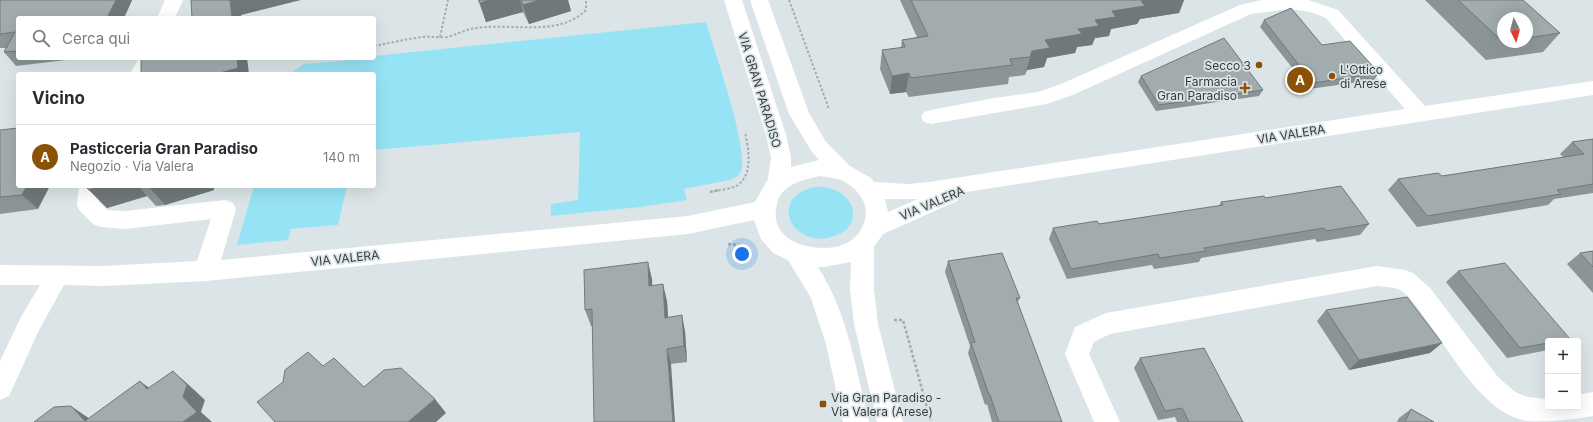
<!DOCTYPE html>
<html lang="it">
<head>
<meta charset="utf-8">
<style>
	body { margin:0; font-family:Inter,sans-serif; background:#f2f2f3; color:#2b2b33 }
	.controls { position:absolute; right:12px; bottom:12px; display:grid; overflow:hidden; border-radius:4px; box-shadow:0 4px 16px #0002 }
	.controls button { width:36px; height:36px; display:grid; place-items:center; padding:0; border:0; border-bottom:1px solid #e1e1e2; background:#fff; color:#2b2b33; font:20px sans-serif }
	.compass { position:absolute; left:1497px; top:12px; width:36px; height:36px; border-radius:50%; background:#fff; box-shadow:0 4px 16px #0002; rotate:174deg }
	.you { position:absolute; left:742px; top:254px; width:14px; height:14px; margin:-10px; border:3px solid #fff; border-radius:50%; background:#1a73e8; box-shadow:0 0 0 6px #1a73e833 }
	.badge { display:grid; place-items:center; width:26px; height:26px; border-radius:50%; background:#8a5206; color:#fff; font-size:13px; font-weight:700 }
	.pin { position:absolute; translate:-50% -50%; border:2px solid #fff; box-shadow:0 1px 4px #0006 }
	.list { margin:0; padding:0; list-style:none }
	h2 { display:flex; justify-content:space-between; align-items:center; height:52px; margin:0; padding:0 16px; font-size:17px }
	h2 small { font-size:13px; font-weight:400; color:#7c7c81 }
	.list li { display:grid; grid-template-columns:26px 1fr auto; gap:12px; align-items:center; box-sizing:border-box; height:64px; padding:0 16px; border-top:1px solid #e1e1e2 }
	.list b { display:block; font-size:15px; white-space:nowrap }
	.list p { margin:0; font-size:13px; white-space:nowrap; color:#7c7c81 }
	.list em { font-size:13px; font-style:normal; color:#7c7c81 }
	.icon { flex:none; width:22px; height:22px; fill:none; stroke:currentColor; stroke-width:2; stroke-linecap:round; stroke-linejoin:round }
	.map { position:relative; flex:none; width:1593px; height:422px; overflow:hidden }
	.search { position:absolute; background:#fff; box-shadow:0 4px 16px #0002; left:16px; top:16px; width:360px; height:44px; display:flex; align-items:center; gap:10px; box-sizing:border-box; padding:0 14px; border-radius:4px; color:#7c7c81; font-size:15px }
	.panel { position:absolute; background:#fff; box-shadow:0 4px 16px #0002; left:16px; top:72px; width:360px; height:116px; border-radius:4px }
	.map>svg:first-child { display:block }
	.green { fill:#97e3f6 }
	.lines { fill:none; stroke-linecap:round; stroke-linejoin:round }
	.path-far1 { stroke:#a4acae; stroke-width:2; stroke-dasharray:2.5 2; stroke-linecap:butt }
	.path { stroke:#a4acae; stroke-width:2.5; stroke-dasharray:3 2; stroke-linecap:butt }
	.minor { fill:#fff; fill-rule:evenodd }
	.wall { fill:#8b9496; fill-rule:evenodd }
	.shaded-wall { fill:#71787a }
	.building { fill:#a2acaf; stroke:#71787a }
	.poi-dot { fill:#8a5206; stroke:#dbe5e8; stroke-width:1.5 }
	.labels { text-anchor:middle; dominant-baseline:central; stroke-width:3.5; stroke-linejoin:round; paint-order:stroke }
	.poi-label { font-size:12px; fill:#383c3d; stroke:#dbe5e8; text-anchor:end }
	.street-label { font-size:12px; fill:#383c3d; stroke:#dbe5e8 }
</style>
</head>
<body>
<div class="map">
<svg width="1593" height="422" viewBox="0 0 1593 422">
	<rect width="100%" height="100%" fill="#dbe5e8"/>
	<!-- green -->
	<g class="green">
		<path d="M706 22C714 50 749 148 741 171 740 176 734 178 730 180L684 189 687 200 640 207 551 216V204L578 200 580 132 374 150V74H289L304 64 374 58V56Z"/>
		<polygon points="254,186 347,186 338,225 291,229 288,240 237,245"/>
		<path d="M814 187C857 184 869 231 827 238 789 244 770 197 814 187Z"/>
	</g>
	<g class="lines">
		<!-- path-far1 -->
		<g class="path-far1">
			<polyline points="789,0 829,109"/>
			<polyline points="440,37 448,0"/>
			<path d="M374 46C390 43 406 39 423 37 431 36 439 38 447 37 455 35 463 31 471 29 508 21 557 39 586 10V0"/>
			<path d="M714 191C721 190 731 189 738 185 754 173 748 148 745 132"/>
		</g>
		<!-- path -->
		<g class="path">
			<polyline points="710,192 719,190"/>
			<polyline points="728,244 740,245 747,248"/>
			<polyline points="894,320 903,320 931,422"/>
		</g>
		<!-- minor -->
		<g class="minor">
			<polygon points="165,0 183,0 175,18 157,18"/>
			<path d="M724 0H742L786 135 791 157V167L819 160 812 152 789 114 750 0H768L809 113 826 142 850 166 871 178 874 182 908 184 929 182 1405 109 1326 18 1310 12 1290 9 1251 14 1075 94 1047 104 931 124 924 122 921 117 924 112 931 110 994 98 1038 92 1061 84 1240 5 1262 0H1308L1338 10 1425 106 1593 81V95L959 193 960 195 957 201 883 234 874 247V289L878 324 903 422H877L854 324 850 289 851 262 824 267H818C848 314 856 369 869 422H843L826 344 811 298 788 260 773 253 761 239 754 220 688 234 206 281 103 286 64 285 39 330 9 396 0 400V361L21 317 40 285H0V265L103 266 197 261 211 219 125 229 101 227 93 224 80 211 77 205 79 186H101L99 202 107 210 125 211 225 200 233 203 236 209 221 260 688 216 755 202 768 179 771 157 766 135ZM820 176C827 177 835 178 841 180 864 191 874 212 858 234 853 241 843 245 835 247 810 251 772 242 776 210 777 203 778 196 784 191 794 181 807 179 820 176ZM885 199H918L888 212Z"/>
			<polygon points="139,58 157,58 150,74 130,74"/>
			<path d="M1377 266 1405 270 1413 273 1430 288 1498 377 1515 392 1527 397 1548 399V407H1578V395L1593 392V416C1571 420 1549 422 1527 421 1484 414 1452 355 1428 322 1421 313 1409 293 1398 289 1392 287 1384 287 1377 286L1110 334 1094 342 1089 354 1120 422H1094L1065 354 1075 327 1106 313Z"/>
		</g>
	</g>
	<!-- wall -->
	<g class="wall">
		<polygon points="0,0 132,0 124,18 18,18 18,58 83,58 16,66 4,52 6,48 0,48"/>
		<polygon points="478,0 568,0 571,11 529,24 523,12 486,22"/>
		<polygon points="900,0 1184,0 1179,13 1140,19 1137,24 1111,29 1109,36 1095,38 1092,45 1077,47 1075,53 1047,58 1044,67 1027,70 1025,75 1009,77 1008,84 909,97 906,92 890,94 880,69 882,50 901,48 902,40 917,37"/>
		<path d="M1425 0H1523L1560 33 1543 52 1486 60ZM1503 18H1527V42H1503Z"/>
		<polygon points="1264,20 1322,45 1379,73 1374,80 1309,89 1260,27"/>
		<polygon points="1141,76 1263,90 1259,96 1156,111 1138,82"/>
		<polygon points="0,130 38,209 0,214"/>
		<polygon points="1593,139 1593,193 1554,199 1548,205 1417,227 1388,190 1398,179 1442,176 1563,157 1560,154 1572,142"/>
		<polygon points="85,186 214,186 214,190 165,205 156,206 147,196 107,208"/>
		<polygon points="1265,198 1369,224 1360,235 1317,242 1315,239 1201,258 1199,262 1154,269 1152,265 1067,279 1049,239 1053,228 1099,224 1219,206 1221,202"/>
		<polygon points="1593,251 1593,293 1567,264 1580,253"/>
		<polygon points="948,261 1020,298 1017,303 1062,422 992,422 987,404 985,405 968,353 970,346 945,272"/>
		<polygon points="1458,271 1570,339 1567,341 1548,341 1548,350 1507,358 1446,282"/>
		<polygon points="652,279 652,286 667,301 668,317 685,331 687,362 671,364 593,326 591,326 585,310"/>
		<polygon points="1326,310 1430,353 1349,370 1317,321"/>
		<polygon points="1140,358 1243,422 1177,422 1175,417 1158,420 1134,368"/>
		<polygon points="1411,409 1434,422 1397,422 1399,418"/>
	</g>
	<!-- shaded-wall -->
	<g class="shaded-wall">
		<polygon points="116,0 132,0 124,18 107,18"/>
		<polygon points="230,0 301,0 241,15 242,18 232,18"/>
		<polygon points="490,0 520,0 523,12 486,22 480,3"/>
		<polygon points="540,0 568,0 571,11 529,24 523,5"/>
		<polygon points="1148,0 1184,0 1179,13 1140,19 1137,24 1111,29 1109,36 1095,38 1092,45 1077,47 1075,53 1047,58 1044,67 1027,70 1025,75 1032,51 1045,40 1078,29 1112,11 1141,1"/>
		<polygon points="237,58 247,58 249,74 216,74"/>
		<polygon points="909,73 906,92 890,94 892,76"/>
		<polygon points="27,186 50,186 38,209 22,195"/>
		<polygon points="102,186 214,186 214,190 165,205 149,187 140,188 147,196 107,208 89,190"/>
		<polygon points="648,262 652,279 653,303 649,286"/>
		<polygon points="663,284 667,301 669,334 665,318"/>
		<polygon points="682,315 685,331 687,362 684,346"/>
		<polygon points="1442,343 1430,353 1349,370 1359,360"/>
		<polygon points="667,349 671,364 675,422 673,422"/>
		<polygon points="173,371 191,387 205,400 201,412 212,422 183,422"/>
		<polygon points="140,381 160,396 147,389"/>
		<polygon points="435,399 446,413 436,422 408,422"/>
		<polygon points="71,406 93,421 85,421"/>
	</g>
	<!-- building -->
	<g class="building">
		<polygon points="0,0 116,0 107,18 18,18 18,51 4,52 15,32 0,34"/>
		<polygon points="191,0 230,0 232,18 192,18"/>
		<polygon points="479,0 490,0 480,3"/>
		<polygon points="521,0 540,0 523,5"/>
		<polygon points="911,0 1148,0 1141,1 1145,6 1112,11 1116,17 1095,20 1099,26 1078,29 1082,34 1045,40 1050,48 1032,51 1030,57 1010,59 1012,65 911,78 909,73 892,76 882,50 905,47 902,40 928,36"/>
		<polygon points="1458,0 1523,0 1560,33 1527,38 1527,18 1503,18 1503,41 1502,41"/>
		<polygon points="1291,8 1322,45 1350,41 1379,73 1313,83 1264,20"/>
		<polygon points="1224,38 1263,90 1159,105 1141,76"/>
		<polygon points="141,58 237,58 238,68 216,74 141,74"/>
		<polygon points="18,128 18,186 27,186 22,195 0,197 0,130"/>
		<polygon points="1593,139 1593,184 1557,190 1561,194 1427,216 1398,179 1438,173 1442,176 1584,154 1572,142"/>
		<polygon points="85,186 102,186 89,190"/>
		<polygon points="140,186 153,186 149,187 140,188"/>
		<polygon points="1341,186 1369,224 1326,231 1324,228 1204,248 1206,251 1160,258 1158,254 1071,269 1053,228 1097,221 1099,224 1223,205 1221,202 1264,196 1265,198"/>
		<polygon points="1593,251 1593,267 1580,253"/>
		<polygon points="1002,253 1020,298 1016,298 1062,422 999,422 990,395 989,395 971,343 975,342 948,261"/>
		<polygon points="648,262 649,286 663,284 665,318 682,315 684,346 667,349 673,422 594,422 592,309 585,310 584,270"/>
		<polygon points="1505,263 1570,339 1559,341 1548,341 1548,343 1520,348 1458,271"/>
		<polygon points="1407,297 1442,343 1359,360 1326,310"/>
		<polygon points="1204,348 1243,422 1189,422 1182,408 1165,411 1140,358"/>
		<polygon points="308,352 323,366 334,358 364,387 384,370 401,368 435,399 408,422 275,422 257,402 283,382 285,370"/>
		<polygon points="173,371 187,385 183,397 197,412 183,422 34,422 54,407 71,406 85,421 140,381 147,389"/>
		<polygon points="1411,409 1434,422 1405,422"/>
	</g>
	<!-- markers -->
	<g class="poi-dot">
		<circle cx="1259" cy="65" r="4"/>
		<circle cx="1332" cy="76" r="4"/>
		<path d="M1243 82h4v4h4v4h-4v4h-4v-4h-4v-4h4z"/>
		<rect x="819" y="400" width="8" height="8" rx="2"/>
	</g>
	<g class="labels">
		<!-- poi labels -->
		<g class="poi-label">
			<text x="1251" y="65">Secco 3</text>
			<text x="1340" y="69" text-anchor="start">L'Ottico<tspan x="1340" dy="14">di Arese</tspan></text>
			<text x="1237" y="81">Farmacia<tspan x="1237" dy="14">Gran Paradiso</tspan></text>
			<text x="831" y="397" text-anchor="start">Via Gran Paradiso -<tspan x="831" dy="14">Via Valera (Arese)</tspan></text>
		</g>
		<!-- street labels -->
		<g class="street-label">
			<text transform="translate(760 90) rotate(73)">VIA GRAN PARADISO</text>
			<text transform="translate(1291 134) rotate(-9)">VIA VALERA</text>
			<text transform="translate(932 203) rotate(-23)">VIA VALERA</text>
			<text transform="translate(345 258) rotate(-6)">VIA VALERA</text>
		</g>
	</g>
</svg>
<div class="controls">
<button>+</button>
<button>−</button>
</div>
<svg class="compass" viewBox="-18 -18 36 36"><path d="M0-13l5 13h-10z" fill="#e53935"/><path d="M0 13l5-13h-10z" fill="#7c7c81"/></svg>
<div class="you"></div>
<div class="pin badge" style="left:1300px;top:80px">A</div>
<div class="search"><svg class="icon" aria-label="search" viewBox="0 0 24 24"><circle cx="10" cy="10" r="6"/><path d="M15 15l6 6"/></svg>Cerca qui</div>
<section class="panel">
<h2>Vicino<small></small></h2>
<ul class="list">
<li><span class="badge">A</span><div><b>Pasticceria Gran Paradiso</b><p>Negozio · Via Valera</p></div><em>140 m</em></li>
</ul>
</section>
</div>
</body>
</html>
